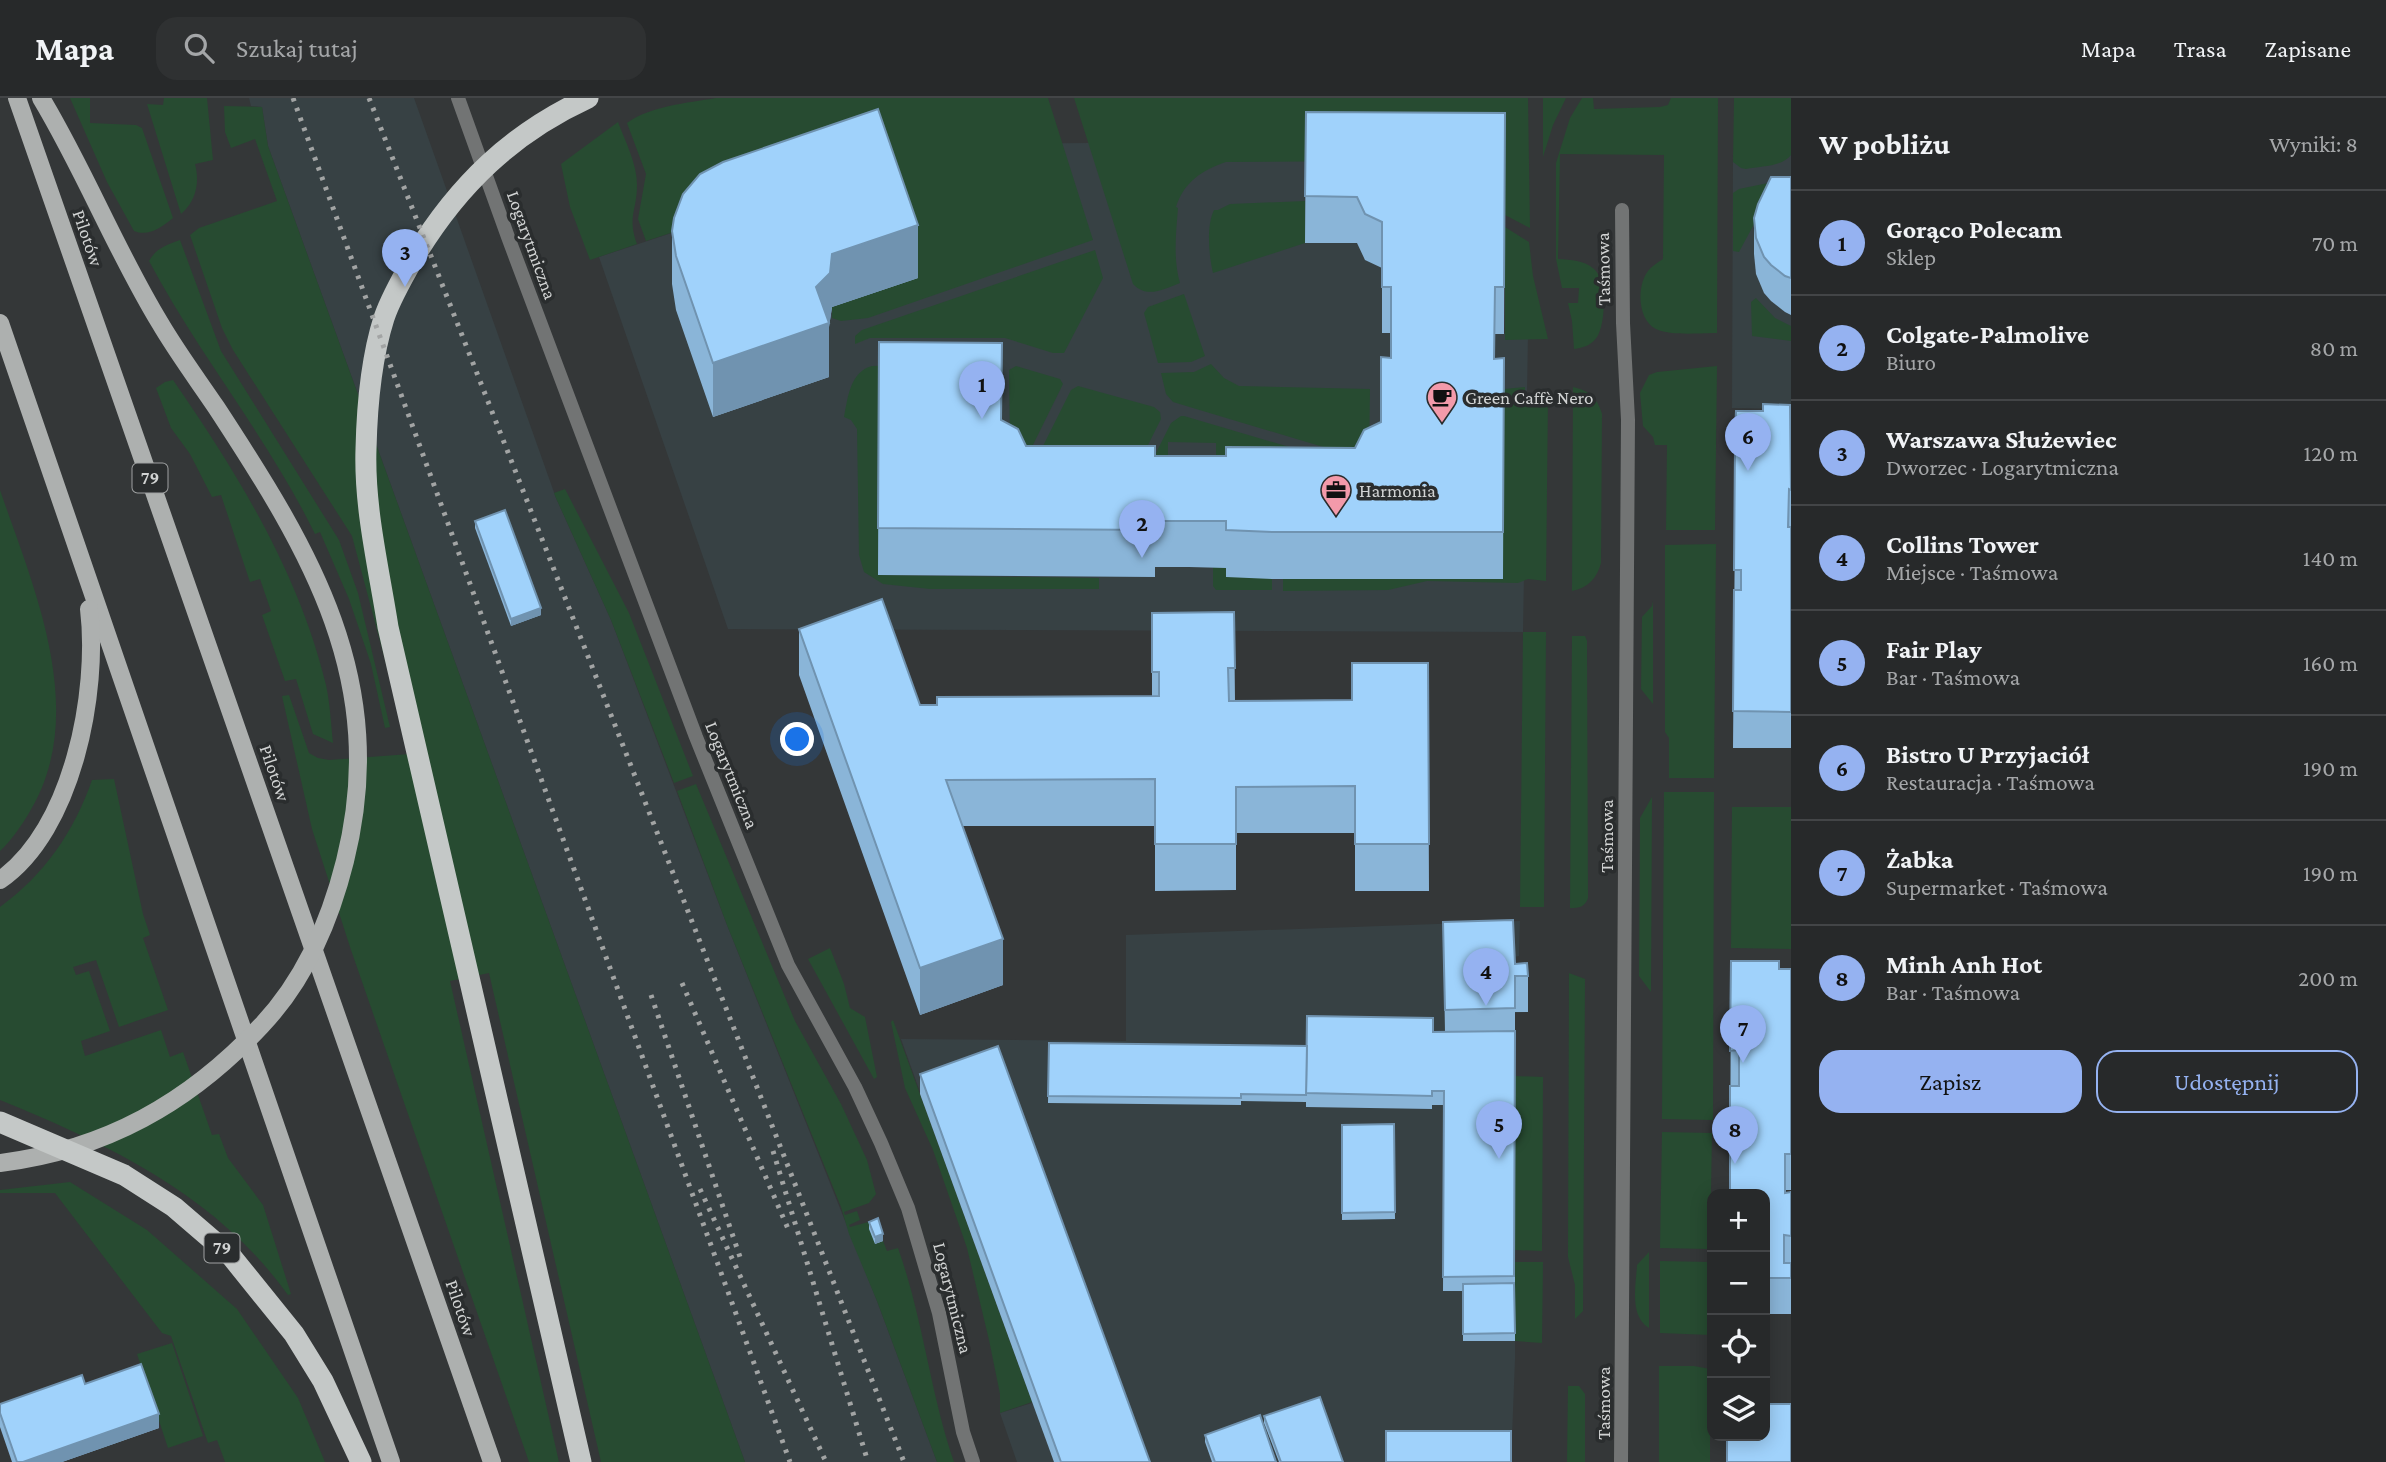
<!DOCTYPE html>
<html lang="pl">
<head>
<meta charset="utf-8">
<style>
	body { margin:0; font-family:"Crimson Pro",serif; background:#2f3132; color:#f1f3f6 }
	.controls { position:absolute; right:21px; bottom:21px; display:grid; overflow:hidden; border-radius:14px; box-shadow:0 4px 18px #0003 }
	.controls button { width:63px; height:63px; display:grid; place-items:center; padding:0; border:0; border-bottom:2px solid #434547; background:#27292a; color:#f1f3f6; font:35px sans-serif }
	.you { position:absolute; left:798px; top:642px; width:24px; height:24px; margin:-18px; border:5px solid #fff; border-radius:50%; background:#1a73e8; box-shadow:0 0 0 10px #1a73e833 }
	.badge { display:grid; place-items:center; width:46px; height:46px; border-radius:50%; background:#95b2f1; color:#111; font-size:23px; font-weight:700 }
	.pin { position:absolute; translate:-50% -58px; filter:drop-shadow(0 2px 4px #0008) }
	.pin::after { content:''; position:absolute; top:37px; width:24px; height:21px; background:inherit; clip-path:polygon(0 0,100% 0,50% 100%) }
	.list { margin:0; padding:0; list-style:none }
	h2 { display:flex; justify-content:space-between; align-items:center; height:91px; margin:0; padding:0 28px; font-size:30px }
	h2 small { font-size:23px; font-weight:400; color:#a4a6a8 }
	.list li { display:grid; grid-template-columns:46px 1fr auto; gap:21px; align-items:center; box-sizing:border-box; height:105px; padding:0 28px; border-top:2px solid #434547 }
	.list b { display:block; font-size:26px; white-space:nowrap }
	.list p { margin:0; font-size:23px; white-space:nowrap; color:#a4a6a8 }
	.list em { font-size:23px; font-style:normal; color:#a4a6a8 }
	.actions { display:flex; gap:14px; padding:21px 28px }
	.actions a { flex:1; padding:16px 0; border:2px solid #95b2f1; border-radius:21px; text-align:center; font-size:24px; color:#95b2f1 }
	.actions .main { background:#95b2f1; color:#111 }
	.icon { flex:none; width:38px; height:38px; fill:none; stroke:currentColor; stroke-width:2; stroke-linecap:round; stroke-linejoin:round }
	.map { position:relative; flex:none; width:1791px; height:1364px; overflow:hidden }
	header { display:flex; align-items:center; gap:42px; box-sizing:border-box; height:98px; padding:0 35px; background:#27292a; border-bottom:2px solid #434547 }
	header strong { font-size:33px }
	nav { display:flex; gap:38px; margin-inline-start:auto; font-size:24px }
	.search { width:490px; height:63px; background:#2f3132; display:flex; align-items:center; gap:18px; box-sizing:border-box; padding:0 24px; border-radius:21px; color:#a4a6a8; font-size:26px }
	main { display:flex }
	aside { flex:1; background:#27292a }
	.map>svg:first-child { display:block }
	.built { fill:#374144 }
	.green { fill:#274b31 }
	.lines { fill:none; stroke-linecap:round; stroke-linejoin:round }
	.street { stroke:#727474; stroke-width:14 }
	.primary { stroke:#adb0af; stroke-width:18 }
	.highway { stroke:#c4c8c7; stroke-width:21 }
	.rail { stroke:#a2a4a4; stroke-width:5; stroke-dasharray:3.5 7; stroke-linecap:butt }
	.wall { fill:#8ab5d8 }
	.shaded-wall { fill:#7093b0 }
	.building { fill:#a0d2fb; stroke:#7093b0; stroke-width:2 }
	.labels { text-anchor:middle; dominant-baseline:central; stroke-width:7; stroke-linejoin:round; paint-order:stroke }
	.shield { fill:#2a2d2e; stroke:#9fa1a2; stroke-width:2 }
	.shield-label { font-size:18px; font-weight:bold; fill:#d1d3d3 }
	.street-label { font-size:19px; fill:#d1d3d3; stroke:#2a2d2e }
	.poi-label { font-size:19px; fill:#d1d3d3; stroke:#2a2d2e; text-anchor:start }
</style>
</head>
<body>
<header>
<strong>Mapa</strong>
<div class="search"><svg class="icon" aria-label="search" viewBox="0 0 24 24"><circle cx="10" cy="10" r="6"/><path d="M15 15l6 6"/></svg>Szukaj tutaj</div>
<nav><a>Mapa</a><a>Trasa</a><a>Zapisane</a></nav>
</header>
<main>
<div class="map">
<svg width="1791" height="1364" viewBox="0 0 1791 1364">
	<rect width="100%" height="100%" fill="#343738"/>
	<!-- built -->
	<g class="built">
		<polygon points="249,0 414,0 556,400 611,522 727,827 877,1203 937,1364 745,1364 268,48 262,9 251,8"/>
		<polygon points="1791,0 1791,311 1732,310 1733,56 1738,56"/>
		<polygon points="1089,45 1505,62 1504,235 1528,236 1523,534 728,531 599,159 723,118 898,47"/>
		<polygon points="1520,823 1519,858 1514,859 1515,901 1527,902 1528,914 1515,915 1515,1261 1511,1364 1017,1364 1000,1315 1032,1305 901,941 1126,943 1126,837"/>
	</g>
	<!-- green -->
	<g class="green">
		<path d="M70 0H90V25L136 27 142 30 173 120C162 129 149 139 134 133L107 84Z"/>
		<path d="M164 0H207L213 62 195 66C200 85 196 103 181 116L147 6 163 7Z"/>
		<path d="M716 0H1048L1093 142 868 220 841 223 832 220V209L918 180 723 118 646 143 638 121 646 76 627 25C650 8 687 5 716 0Z"/>
		<path d="M1074 0H1528L1530 130 1505 117V62L1226 64C1202 72 1184 84 1176 109L1178 110C1176 135 1173 161 1180 185 1164 191 1147 201 1133 186Z"/>
		<polygon points="1543,0 1566,0 1553,27 1543,59"/>
		<path d="M1582 0H1593L1594 11 1660 9 1668 7 1671 0H1718L1717 235C1702 235 1669 238 1656 231 1638 222 1637 191 1646 176 1650 169 1657 165 1663 161L1664 57 1560 56 1558 161C1571 162 1584 162 1594 171 1607 182 1606 225 1597 239 1592 247 1583 250 1574 251L1572 223 1568 205H1578L1579 190H1562L1556 161V65L1570 20Z"/>
		<path d="M1734 0H1791V57C1782 69 1760 68 1746 71L1741 70 1733 64Z"/>
		<polygon points="224,8 262,9 268,48 745,1364 601,1364 489,875 450,883 559,1364 529,1364 351,852 312,731 282,598 289,597 309,655 318,660 329,662 410,656 352,438 233,252 222,230 190,137 199,130 277,103 255,41 231,50 225,34"/>
		<path d="M618 24C625 43 637 65 637 87 637 113 627 119 637 146L590 162 570 109 561 66Z"/>
		<polygon points="1768,85 1773,91 1739,154 1733,153 1733,95 1739,91"/>
		<path d="M1305 103V145L1213 175C1209 158 1206 128 1214 112H1218L1230 106Z"/>
		<polygon points="1505,129 1529,144 1533,178 1548,241 1505,242"/>
		<path d="M180 142 221 253 339 442 358 495 390 629 385 630 371 566 349 501 320 434 315 436C268 340 199 257 149 163 156 150 167 147 180 142Z"/>
		<polygon points="1095,152 1103,180 1064,255 1053,255 1005,240 870,240 855,246 855,238 862,232"/>
		<polygon points="1184,196 1205,258 1191,264 1158,265 1144,215 1148,209"/>
		<polygon points="1756,200 1775,220 1791,228 1791,243 1752,238 1751,204"/>
		<path d="M992 265 878 477 1099 480V491H930L883 486 864 474 859 457 857 331 851 322 844 319C848 299 850 274 872 268Z"/>
		<polygon points="1211,266 1224,280 1239,288 1370,291 1369,357 1360,360 1173,304 1166,296 1161,275 1194,274"/>
		<polygon points="1016,268 1060,281 1063,286 1029,355 1010,347 1009,272"/>
		<polygon points="1717,268 1715,432 1666,432 1667,347 1655,347 1653,339 1643,328 1640,295 1649,277 1657,274"/>
		<path d="M173 282C238 376 299 475 326 587 330 605 331 626 333 645L313 636 296 581 285 583 262 517 271 513 260 481 250 484 221 397 212 399 190 356 171 330 156 290 165 284Z"/>
		<polygon points="1078,288 1154,309 1160,314 1161,321 1139,365 1036,362 1071,292"/>
		<polygon points="1525,289 1525,300 1548,300 1546,483 1528,481 1518,485 1427,483 1388,492 1283,493 1283,481 1348,481 1504,291"/>
		<path d="M1573 289C1590 293 1597 300 1602 316L1601 465C1597 480 1588 490 1572 493Z"/>
		<polygon points="1181,318 1184,318 1320,358 1216,396 1216,345 1168,344 1168,394 1147,373 1171,325"/>
		<polygon points="565,391 629,515 693,678 674,685 611,522 556,400 554,395"/>
		<path d="M0 392C34 491 90 615 29 715 21 728 12 742 0 753Z"/>
		<polygon points="1716,446 1714,680 1669,680 1669,640 1665,634 1665,447"/>
		<polygon points="1213,469 1226,470 1272,481 1272,492 1216,492 1213,488"/>
		<polygon points="1653,503 1653,606 1641,591 1642,519 1652,508"/>
		<polygon points="1523,534 1546,534 1544,809 1520,809"/>
		<path d="M1572 538H1585L1587 543 1588 800C1585 809 1579 810 1570 810Z"/>
		<path d="M114 681 143 816 150 837 143 840 168 912 119 929 96 862 73 869 76 877 89 873 110 933 81 943 85 958 161 932 170 959 183 954 212 1037 219 1036 228 1060 263 1107 291 1196 288 1197C216 1097 110 1047 0 1002V809C44 777 74 734 92 682Z"/>
		<path d="M696 686 795 923 841 1006 867 1062 876 1096 869 1105 844 1114 845 1117 857 1113 860 1122 849 1127 850 1129 872 1123 875 1146 883 1143 887 1153 898 1150C923 1220 930 1294 954 1364H937L877 1203 849 1136 841 1109 727 827 677 693Z"/>
		<polygon points="1664,694 1714,694 1713,1022 1662,1021"/>
		<polygon points="1652,699 1651,894 1639,878 1640,720"/>
		<polygon points="1732,709 1791,709 1791,851 1731,850"/>
		<polygon points="830,850 844,886 850,910 865,919 877,979 874,981 808,861"/>
		<polygon points="1569,875 1585,881 1583,1213 1575,1221 1575,1187 1568,1159"/>
		<polygon points="893,922 1032,1304 1000,1315 1000,1296 989,1242 967,1150 933,1052 905,990 891,924"/>
		<polygon points="1515,978 1543,979 1542,1153 1514,1152"/>
		<polygon points="1662,1034 1712,1035 1710,1151 1660,1150"/>
		<polygon points="70,1084 147,1132 237,1211 298,1300 325,1364 225,1364 217,1342 208,1345 171,1238 162,1235 55,1095 0,1095 0,1092"/>
		<path d="M1649 1154V1230C1629 1218 1636 1187 1637 1167Z"/>
		<polygon points="1660,1163 1710,1164 1711,1237 1660,1235"/>
		<polygon points="1514,1164 1543,1164 1542,1245 1515,1243"/>
		<polygon points="172,1245 203,1338 168,1350 137,1256"/>
		<polygon points="1659,1268 1694,1268 1710,1271 1710,1364 1659,1364"/>
		<polygon points="1568,1288 1579,1288 1585,1296 1585,1364 1567,1364"/>
	</g>
	<g class="lines">
		<!-- street -->
		<g class="street">
			<polyline points="458,0 508,139 696,639 788,867 855,989 881,1045 908,1110 939,1215 963,1334 973,1364"/>
			<polyline points="1621,1364 1628,322 1623,225 1622,112"/>
		</g>
		<!-- primary -->
		<g class="primary">
			<polyline points="17,0 492,1364"/>
			<polyline points="0,225 391,1364"/>
			<path d="M0 782C73 732 99 593 89 511"/>
			<path d="M0 1065C105 1052 189 1005 261 928 304 883 330 823 345 763 390 583 311 454 216 309 197 281 177 254 160 225 116 153 85 73 41 0"/>
		</g>
		<!-- highway -->
		<g class="highway">
			<polyline points="0,1024 124,1077 174,1109 231,1158 294,1236 323,1283 361,1364"/>
			<path d="M581 1364 388 529C379 471 364 410 366 351 367 307 371 261 384 220 391 199 404 177 415 158 458 87 512 35 588 0"/>
		</g>
		<!-- rail -->
		<g class="rail">
			<polyline points="293,0 790,1364"/>
			<polyline points="369,0 904,1364"/>
			<polyline points="682,885 789,1133"/>
			<polyline points="651,897 740,1159"/>
			<polyline points="773,1053 868,1364"/>
			<polyline points="700,1091 826,1364"/>
		</g>
	</g>
	<!-- wall -->
	<g class="wall">
		<polygon points="1306,14 1505,15 1504,236 1495,236 1495,261 1504,260 1503,481 1272,481 1226,479 1226,470 1189,469 1155,469 1155,479 878,477 879,244 1001,322 1026,348 1155,358 1226,358 1355,350 1381,324 1391,260 1391,235 1382,235 1382,170 1365,162 1357,145 1305,145"/>
		<polygon points="1791,79 1791,217 1785,214 1771,203 1764,195 1756,176 1754,156 1754,120"/>
		<polygon points="672,133 918,180 832,209 829,229 829,279 713,319 676,212 672,186"/>
		<polygon points="1736,313 1791,346 1791,428 1789,428 1789,429 1791,429 1791,650 1733,650"/>
		<polygon points="475,423 541,517 511,528 475,430"/>
		<polygon points="1234,514 1235,603 1352,602 1428,565 1429,793 1355,793 1355,735 1236,735 1236,792 1155,793 1155,728 962,728 1003,887 920,917 799,577 799,531 920,607 1152,598 1152,515"/>
		<polygon points="1443,824 1515,866 1528,878 1528,914 1515,914 1515,1243 1463,1243 1463,1193 1443,1193 1444,1007 1432,1007 1432,1011 1306,1009 1306,994 1306,1004 1241,1003 1241,1007 1048,1005 1049,945 1307,948 1433,934 1445,934"/>
		<polygon points="1731,863 1779,871 1791,871 1791,1092 1785,1092 1785,1095 1791,1094 1791,1216 1765,1216 1765,1096 1730,1096"/>
		<polygon points="920,976 1150,1364 1054,1364 920,996"/>
		<polygon points="1394,1026 1395,1121 1342,1122 1342,1027"/>
		<polygon points="869,1124 883,1143 875,1146 869,1131"/>
		<polygon points="85,1286 159,1330 62,1364 12,1364 0,1329 0,1306"/>
		<polygon points="1264,1318 1343,1364 1279,1364 1264,1325"/>
		<polygon points="1205,1337 1276,1364 1212,1364 1205,1344"/>
	</g>
	<!-- shaded-wall -->
	<g class="shaded-wall">
		<polygon points="918,127 918,180 832,209 829,229 829,279 713,319 713,265 832,156"/>
		<polygon points="541,510 541,517 511,528 511,521"/>
		<polygon points="1003,841 1003,887 920,917 920,870"/>
		<polygon points="883,1136 883,1143 875,1146 875,1139"/>
		<polygon points="159,1316 159,1330 62,1364 23,1364"/>
	</g>
	<!-- building -->
	<g class="building">
		<polygon points="878,11 918,127 832,156 830,175 816,189 829,225 713,265 676,158 672,133 674,120 683,96 700,76 723,64"/>
		<polygon points="1306,14 1505,15 1504,189 1495,189 1494,261 1504,260 1503,434 1272,434 1226,432 1226,423 1155,423 1155,432 878,430 879,244 1002,245 1001,322 1018,331 1026,348 1155,348 1155,358 1226,358 1226,349 1355,350 1364,332 1381,324 1381,259 1391,260 1391,189 1382,189 1382,124 1365,116 1357,99 1305,98"/>
		<polygon points="1771,79 1791,79 1791,180 1785,178 1771,167 1764,159 1756,140 1754,120 1758,106"/>
		<polygon points="1763,306 1790,307 1791,392 1789,391 1788,429 1791,429 1791,614 1733,613 1734,492 1741,492 1741,472 1734,472 1735,347 1741,347 1742,331 1735,332 1736,313 1763,313"/>
		<polygon points="505,412 541,510 511,521 475,423"/>
		<polygon points="882,501 920,607 937,607 937,599 1159,598 1159,574 1152,574 1152,515 1234,514 1235,570 1228,570 1229,603 1352,602 1352,565 1428,565 1429,746 1355,746 1355,688 1236,689 1236,746 1155,746 1155,681 946,682 1003,841 920,870 799,531"/>
		<polygon points="1513,822 1515,866 1527,865 1528,878 1515,878 1515,910 1445,912 1443,824"/>
		<polygon points="1731,863 1779,863 1779,871 1791,871 1791,1056 1785,1056 1785,1095 1791,1094 1791,1138 1784,1137 1784,1165 1791,1165 1791,1180 1765,1180 1765,1096 1730,1096 1730,988 1739,988 1739,952 1730,953"/>
		<polygon points="1307,918 1433,920 1433,934 1515,933 1514,1178 1443,1179 1444,993 1432,993 1432,998 1306,995"/>
		<polygon points="1049,945 1307,948 1306,997 1241,996 1241,1000 1048,998"/>
		<polygon points="998,948 1150,1364 1061,1364 920,976"/>
		<polygon points="1394,1026 1395,1114 1342,1115 1342,1027"/>
		<polygon points="878,1120 883,1136 875,1139 869,1124"/>
		<polygon points="1514,1185 1515,1235 1463,1236 1463,1186"/>
		<polygon points="141,1266 159,1316 23,1364 17,1364 0,1315 0,1306 82,1277 85,1286"/>
		<polygon points="1320,1299 1343,1364 1281,1364 1264,1318"/>
		<polygon points="1765,1306 1791,1306 1791,1364 1727,1364 1727,1338 1765,1338"/>
		<polygon points="1260,1317 1276,1364 1215,1364 1205,1337"/>
		<rect x="1386" y="1333" width="125" height="31"/>
	</g>
	<!-- icons -->
	<defs>
		<g id="cafe-pin" transform="scale(1.575)"><path d="M0 17L-7.5 6A9.5 9.5 0 1 1 7.5 6Z" fill="#f39aaa" stroke="#2a2d2e"/><path d="M-5.5-4.5H6V0H3Q3 3.5 0 3.5H-2.5Q-5.5 3.5-5.5 0ZM3-3.2v2h1.7v-2ZM-6 4.5H4V6H-6Z" fill="#111"/></g>
		<g id="office-pin" transform="scale(1.575)"><path d="M0 17L-7.5 6A9.5 9.5 0 1 1 7.5 6Z" fill="#f39aaa" stroke="#2a2d2e"/><path d="M-6-3h4V-5.5h4V-3h4V5H-6ZM-1-4.5V-3h2v-1.5ZM-6 0V1H6V0Z" fill="#111"/></g>
	</defs>
	<g fill-rule="evenodd">
		<use href="#cafe-pin" x="1442" y="299"/>
		<use href="#office-pin" x="1336" y="392"/>
	</g>
	<g class="labels">
		<!-- shield labels -->
		<g class="shield">
			<rect x="132.5" y="365.5" width="35" height="29" rx="5"/>
			<rect x="204.5" y="1135.5" width="35" height="29" rx="5"/>
		</g>
		<g class="shield-label">
			<text x="150" y="380">79</text>
			<text x="222" y="1150">79</text>
		</g>
		<!-- street labels -->
		<g class="street-label">
			<text transform="translate(88 140) rotate(71)">Pilotów</text>
			<text transform="translate(532 147) rotate(70)">Logarytmiczna</text>
			<text transform="translate(1603 171) rotate(-91)">Taśmowa</text>
			<text transform="translate(275 675) rotate(71)">Pilotów</text>
			<text transform="translate(732 677) rotate(68)">Logarytmiczna</text>
			<text transform="translate(1606 738) rotate(-90)">Taśmowa</text>
			<text transform="translate(953 1200) rotate(76)">Logarytmiczna</text>
			<text transform="translate(461 1210) rotate(71)">Pilotów</text>
			<text transform="translate(1603 1305) rotate(-90)">Taśmowa</text>
		</g>
		<!-- poi labels -->
		<g class="poi-label">
			<text x="1465" y="299">Green Caffè Nero</text>
			<text x="1359" y="392">Harmonia</text>
		</g>
	</g>
</svg>
<div class="controls">
<button>+</button>
<button>−</button>
<button><svg class="icon" aria-label="locate" viewBox="0 0 24 24"><circle cx="12" cy="12" r="6"/><path d="M12 2v4M12 18v4M2 12h4M18 12h4"/></svg></button>
<button><svg class="icon" aria-label="layers" viewBox="0 0 24 24"><path d="M12 4l9 5-9 5-9-5zM3 14l9 5 9-5"/></svg></button>
</div>
<div class="you"></div>
<div class="pin badge" style="left:982px;top:321px">1</div>
<div class="pin badge" style="left:1142px;top:460px">2</div>
<div class="pin badge" style="left:405px;top:189px">3</div>
<div class="pin badge" style="left:1486px;top:908px">4</div>
<div class="pin badge" style="left:1499px;top:1061px">5</div>
<div class="pin badge" style="left:1748px;top:373px">6</div>
<div class="pin badge" style="left:1743px;top:965px">7</div>
<div class="pin badge" style="left:1735px;top:1066px">8</div>
</div>
<aside>
<h2>W pobliżu<small>Wyniki: 8</small></h2>
<ul class="list">
<li><span class="badge">1</span><div><b>Gorąco Polecam</b><p>Sklep</p></div><em>70 m</em></li>
<li><span class="badge">2</span><div><b>Colgate-Palmolive</b><p>Biuro</p></div><em>80 m</em></li>
<li><span class="badge">3</span><div><b>Warszawa Służewiec</b><p>Dworzec · Logarytmiczna</p></div><em>120 m</em></li>
<li><span class="badge">4</span><div><b>Collins Tower</b><p>Miejsce · Taśmowa</p></div><em>140 m</em></li>
<li><span class="badge">5</span><div><b>Fair Play</b><p>Bar · Taśmowa</p></div><em>160 m</em></li>
<li><span class="badge">6</span><div><b>Bistro U Przyjaciół</b><p>Restauracja · Taśmowa</p></div><em>190 m</em></li>
<li><span class="badge">7</span><div><b>Żabka</b><p>Supermarket · Taśmowa</p></div><em>190 m</em></li>
<li><span class="badge">8</span><div><b>Minh Anh Hot</b><p>Bar · Taśmowa</p></div><em>200 m</em></li>
</ul>
<div class="actions"><a class="main">Zapisz</a><a>Udostępnij</a></div>
</aside>
</main>
</body>
</html>
